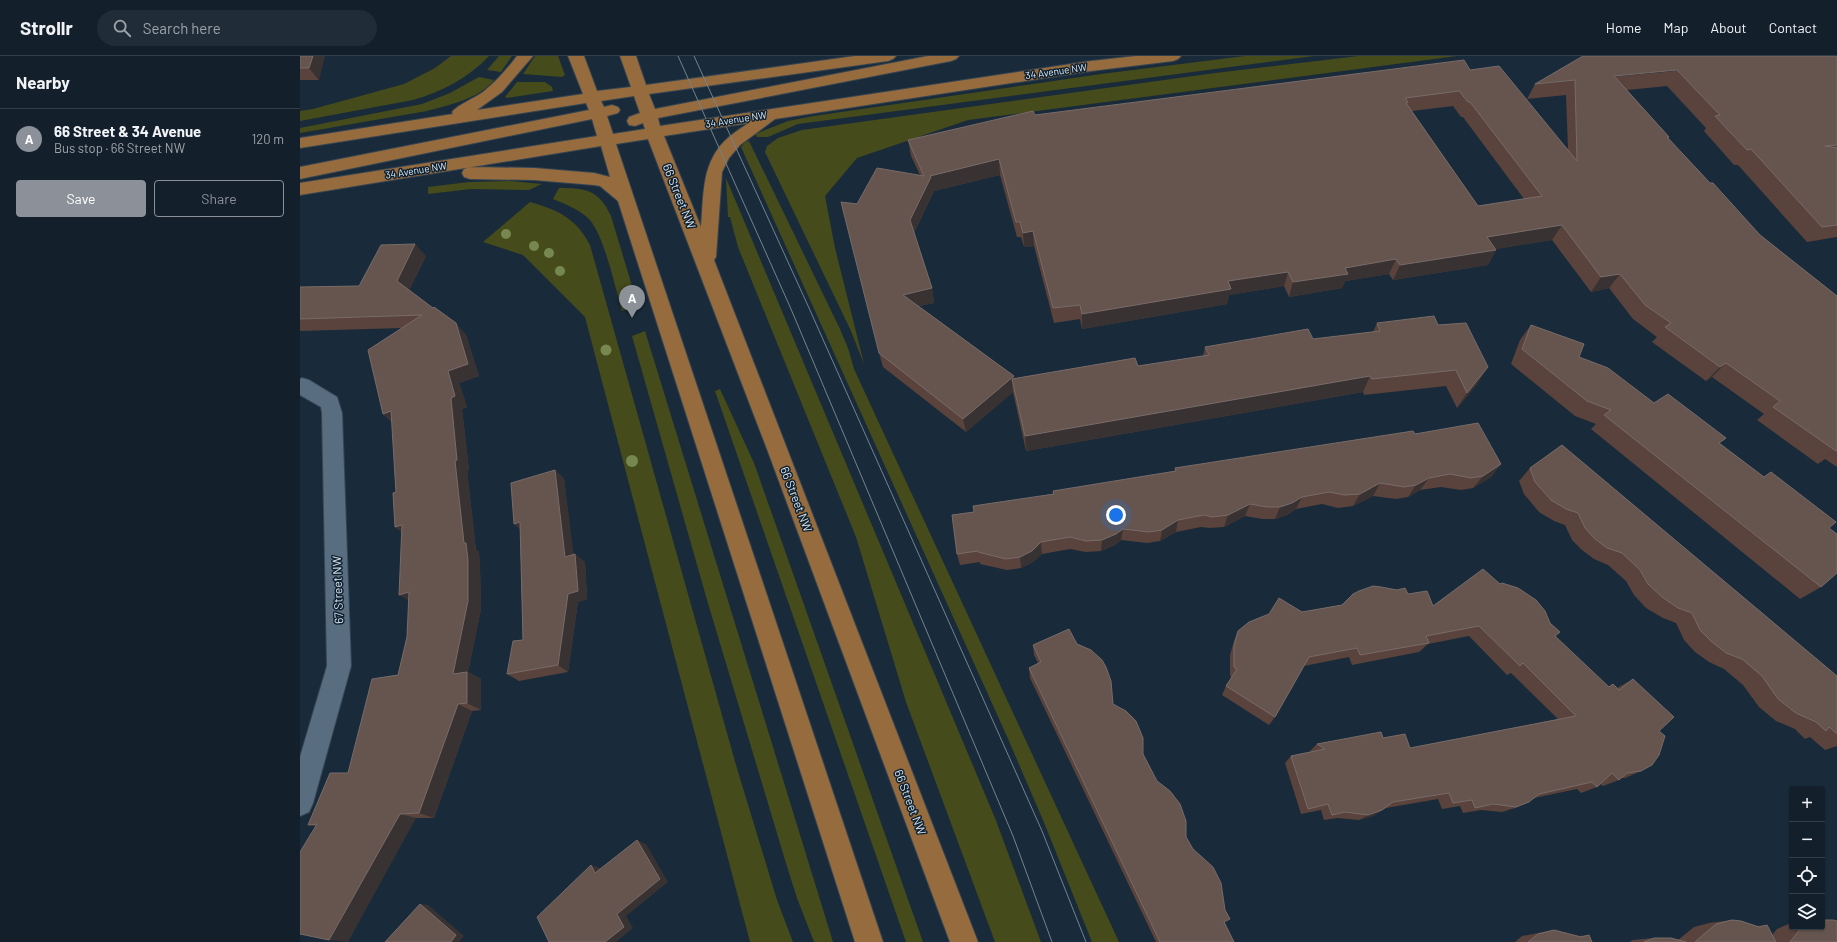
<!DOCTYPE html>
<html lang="en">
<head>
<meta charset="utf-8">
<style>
	body { margin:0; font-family:Barlow,sans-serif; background:#202d38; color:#f1f3f6 }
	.controls { position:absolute; right:12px; bottom:12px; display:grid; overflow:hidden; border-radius:4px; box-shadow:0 1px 3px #0004 }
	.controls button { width:36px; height:36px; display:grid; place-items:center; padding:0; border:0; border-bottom:1px solid #323e48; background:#13202c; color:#f1f3f6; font:20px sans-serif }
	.you { position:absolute; left:816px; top:459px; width:14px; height:14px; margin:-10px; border:3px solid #fff; border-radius:50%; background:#1a73e8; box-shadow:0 0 0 6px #1a73e833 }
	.badge { display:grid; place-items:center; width:26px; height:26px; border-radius:50%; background:#8c9099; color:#fff; font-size:13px; font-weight:700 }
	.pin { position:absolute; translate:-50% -33px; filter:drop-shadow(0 1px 2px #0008) }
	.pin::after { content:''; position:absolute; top:21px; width:14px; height:12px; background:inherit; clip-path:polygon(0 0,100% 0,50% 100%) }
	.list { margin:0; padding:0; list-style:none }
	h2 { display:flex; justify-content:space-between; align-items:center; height:52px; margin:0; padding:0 16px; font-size:17px }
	h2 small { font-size:13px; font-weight:400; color:#9da3a9 }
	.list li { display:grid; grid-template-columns:26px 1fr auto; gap:12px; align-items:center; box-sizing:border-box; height:60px; padding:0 16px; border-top:1px solid #323e48 }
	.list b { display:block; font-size:15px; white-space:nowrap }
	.list p { margin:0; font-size:13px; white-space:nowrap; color:#9da3a9 }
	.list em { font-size:13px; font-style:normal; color:#9da3a9 }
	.actions { display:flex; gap:8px; padding:12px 16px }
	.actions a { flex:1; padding:9px 0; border:1px solid #8c9099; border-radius:4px; text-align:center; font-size:14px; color:#8c9099 }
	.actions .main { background:#8c9099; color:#fff }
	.icon { flex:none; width:22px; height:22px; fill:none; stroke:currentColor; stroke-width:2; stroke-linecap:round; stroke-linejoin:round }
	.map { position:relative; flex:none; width:1537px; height:886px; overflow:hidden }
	header { display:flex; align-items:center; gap:24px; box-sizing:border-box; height:56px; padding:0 20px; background:#13202c; border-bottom:1px solid #323e48 }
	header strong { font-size:19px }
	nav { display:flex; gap:22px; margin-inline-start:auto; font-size:14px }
	.search { width:280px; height:36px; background:#202d38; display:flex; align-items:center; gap:10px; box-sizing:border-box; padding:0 14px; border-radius:22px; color:#9da3a9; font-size:15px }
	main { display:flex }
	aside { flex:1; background:#13202c }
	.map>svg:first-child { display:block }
	.green { fill:#454b1b }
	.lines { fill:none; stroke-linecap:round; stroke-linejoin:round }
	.minor-casing { stroke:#364552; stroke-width:2 }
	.major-casing { stroke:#364552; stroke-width:2 }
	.minor { fill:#596d80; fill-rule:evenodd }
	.major { fill:#966b3d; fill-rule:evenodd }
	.tram { stroke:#73828f; stroke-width:1 }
	.tree { fill:#76874f }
	.wall { fill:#59433c; fill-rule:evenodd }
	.shaded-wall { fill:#393233 }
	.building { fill:#66554f; stroke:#786b68; fill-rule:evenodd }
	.labels { text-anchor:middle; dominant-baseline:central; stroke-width:3; stroke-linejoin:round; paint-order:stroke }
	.far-street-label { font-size:10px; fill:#d9e5ef; stroke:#0f2130 }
	.street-label { font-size:12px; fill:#d9e5ef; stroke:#0f2130 }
</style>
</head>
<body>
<header>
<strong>Strollr</strong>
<div class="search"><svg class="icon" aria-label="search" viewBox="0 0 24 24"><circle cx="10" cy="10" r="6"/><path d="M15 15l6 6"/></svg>Search here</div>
<nav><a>Home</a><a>Map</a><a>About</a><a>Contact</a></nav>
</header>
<main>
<aside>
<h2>Nearby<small></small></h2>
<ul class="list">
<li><span class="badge">A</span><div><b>66 Street &amp; 34 Avenue</b><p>Bus stop · 66 Street NW</p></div><em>120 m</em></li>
</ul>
<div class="actions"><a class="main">Save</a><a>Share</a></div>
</aside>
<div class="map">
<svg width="1537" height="886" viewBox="0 0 1537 886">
	<rect width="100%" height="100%" fill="#192b3a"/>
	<!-- green -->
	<g class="green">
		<path d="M151 0H189C168 22 142 36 113 44L0 65V55L13 53 104 28 135 12Z"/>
		<polygon points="199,0 212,0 201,16 187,14"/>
		<polygon points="235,0 258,0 265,19 262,21 223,18"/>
		<polygon points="945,0 1014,0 498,68 468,81 457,81 455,78 488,65 514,60 801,18"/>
		<polygon points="1059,0 1157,0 668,64 557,102 525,140 535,192 564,308 551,275 465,96 467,90 478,82 502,74 915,17"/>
		<path d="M179 21 194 24C179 43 149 49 127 55L0 77V72L122 48 150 37Z"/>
		<polygon points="217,26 245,26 252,31 253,35 207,42 205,41"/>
		<polygon points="449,85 540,273 548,292 554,313 819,886 792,886 743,764 705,676 441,91 445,86"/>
		<polygon points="426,122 695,762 741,886 695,886 606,646 556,481 438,191 430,161 428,161"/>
		<polygon points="211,125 242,128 229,134 171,133 128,138 128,131 169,126"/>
		<path d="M259 132C286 132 299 134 311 160L338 250 322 255C315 231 305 183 290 164 281 154 265 148 253 143Z"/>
		<path d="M230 146C258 154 276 162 290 189L436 709 477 844 493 886H450L285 261 223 199 183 186Z"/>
		<polygon points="345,275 533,886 514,886 497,842 485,804 407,544 332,280"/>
		<polygon points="420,333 454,407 623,886 606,886 415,335"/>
	</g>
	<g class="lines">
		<!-- minor casing -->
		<g class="minor-casing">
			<polygon id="minor" points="2,322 9,324 37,341 42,357 51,610 13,747 9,756 0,760 0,701 27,610 22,357 21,351 0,339 0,323"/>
		</g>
		<!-- major casing -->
		<g class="major-casing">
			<path id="major" d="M217 0H233L202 36 177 54 283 38 268 0H284L297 35 331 31 320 0H336L346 29 555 0H596L593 3 588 5 349 38 355 53 628 0H659L656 3 651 5 358 62 360 70 791 5 836 0H881L878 3 873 5 791 15 475 63 440 89 429 102 422 116 416 201 414 204 678 886H650L467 393 348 83 316 88 583 886H555L318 145 300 130 294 129 234 124 170 123 164 121 162 117 164 113 170 111 234 112 294 117 310 121 301 90 0 139V127L297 80 292 63 0 123V111L289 54 286 47 0 92V82L153 58 152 56C157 49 175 42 183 36 196 26 207 13 217 0ZM334 40 340 57 329 61 327 65 329 69 335 70 343 67 345 73 313 78 307 60 318 57 320 54 318 51 312 49 304 51 301 45ZM449 67C442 71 435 76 429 81 401 105 404 137 401 171L364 80Z"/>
		</g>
		<!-- minor -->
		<use href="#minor" class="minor"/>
		<!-- major -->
		<use href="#major" class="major"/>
		<!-- tram -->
		<g class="tram">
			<polyline points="378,0 491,253 713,780 752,886"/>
			<polyline points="394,0 509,252 742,775 786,886"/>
		</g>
	</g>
	<!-- trees -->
	<g class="tree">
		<circle cx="206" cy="178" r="5"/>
		<circle cx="234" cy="190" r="5"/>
		<circle cx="249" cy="197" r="5"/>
		<circle cx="260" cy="215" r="5"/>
		<circle cx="306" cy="294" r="5.5"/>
		<circle cx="332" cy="405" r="6"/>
	</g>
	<!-- wall -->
	<g class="wall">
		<polygon points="0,0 19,24 0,24"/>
		<path d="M1537 0V181L1507 186 1438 109H1434L1404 75 1406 72 1367 30 1327 34 1369 81 1368 82 1410 127 1460 179 1537 240V411L1525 403 1518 408 1457 364 1464 358 1412 321 1406 325 1352 286 1357 281 1333 263 1309 232 1291 236 1252 184 1195 193 1196 194 1188 209 1093 224 1089 218 1045 225 1042 232 989 241 984 230 929 239 927 248 782 273 780 263 754 267 734 190 724 191 721 181H717L700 119 634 135 614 177 632 232 634 247 619 250 714 320 715 323 838 310 903 300 905 291 1013 283 1073 276 1077 267 1138 269 1178 327 1157 352 1146 330 1064 339 1063 336 726 395 713 336 666 376 583 311 579 297 557 148 620 119 611 100 608 84 735 59 1170 14 1268 93 1266 39 1227 43 1235 28ZM1153 50 1161 61H1163L1224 143 1178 150 1112 55Z"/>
		<polygon points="126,200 109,234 166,279 179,320 159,327 167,351 162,353 169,414 167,415 176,494 179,496 180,513 181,553 168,616 181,623 181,654 172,655 134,762 116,762 15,770 8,769 48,717 98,619 107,581 109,545 102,476 95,471 96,436 92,366 83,358 102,272 0,275 0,231 59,230"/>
		<polygon points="1231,269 1279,301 1354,347 1426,382 1419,387 1529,472 1521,531 1500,543 1291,373 1296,368 1275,360 1211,308 1220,284"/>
		<polygon points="1115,378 1201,408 1191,421 1173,432 1161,434 1141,431 1120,434 1108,441 1096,443 1073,440 1053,450 1038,452 1022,448 996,453 987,459 975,463 962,463 945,460 924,471 909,472 901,471 876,476 860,485 847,487 821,484 815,489 801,495 786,496 770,493 742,498 733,506 721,512 707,514 680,508 680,506 660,509 657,498 674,456 753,438 753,435 875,416 875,412"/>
		<polygon points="1230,412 1537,620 1537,690 1525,694 1510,681 1505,683 1495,673 1476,665 1459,651 1443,629 1424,613 1409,606 1395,596 1384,584 1376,567 1363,562 1346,552 1334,539 1326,525 1308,509 1294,503 1282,494 1272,484 1265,469 1254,465 1239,456 1224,438 1219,425"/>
		<polygon points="255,414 264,423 273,498 285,506 287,543 278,546 268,616 219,625 207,618 223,584 220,473 214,468"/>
		<polygon points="1200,528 1250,567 1260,576 1255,580 1308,631 1313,628 1317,632 1333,623 1359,675 1341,715 1325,722 1321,722 1319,724 1303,730 1300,728 1297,731 1281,737 1277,733 1234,742 1215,752 1202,756 1181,754 1163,757 1160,750 1142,753 1138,743 1086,752 1073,760 1059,764 1037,762 1024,764 1021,754 1001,758 985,707 991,700 1011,696 1010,695 1017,688 1083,682 1110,692 1258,663 1211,617 1207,619 1169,580 1128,588 1119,596 1052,609 1049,601 1004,610 975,661 969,669 922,639 926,630 932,622 930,620 930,599 934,585 938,575 1002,556 1108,538 1133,550"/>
		<polygon points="777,588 843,698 886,781 924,866 934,886 856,886 730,622 729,612 738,607 734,599 733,589"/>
		<polygon points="1432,864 1457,870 1467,869 1472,879 1477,873 1491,867 1492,867 1492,871 1522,871 1537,886 1329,886 1333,884 1354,882 1378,884 1394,871 1409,867"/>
		<polygon points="1254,874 1279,880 1289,879 1292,886 1215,886 1222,880"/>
	</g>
	<!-- shaded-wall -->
	<g class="shaded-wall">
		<polygon points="13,0 25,0 19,24 9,12"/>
		<polygon points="699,103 700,119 634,135 613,179 610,164 630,120"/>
		<polygon points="1262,169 1252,184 1179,196 1187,181"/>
		<polygon points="733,175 734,190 724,191 723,177"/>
		<polygon points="115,188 126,200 108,237 97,225"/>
		<polygon points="1196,194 1188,209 1093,224 1100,209"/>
		<polygon points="1096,203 1089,218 1045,225 1042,232 989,241 993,226 1045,212"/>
		<polygon points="988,216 984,230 929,239 927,248 782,273 782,258 928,225"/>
		<polygon points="1320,218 1309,232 1291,236 1301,221"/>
		<polygon points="632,232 634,247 607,253 603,239"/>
		<polygon points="156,267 166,279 179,320 159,327 167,351 162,353 169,414 167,415 176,494 179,496 180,513 181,553 168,616 181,623 181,654 167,647 153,618 164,487 155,405 148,315"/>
		<polygon points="1426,307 1412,321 1406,325 1420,311"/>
		<polygon points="1188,311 1178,327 1157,352 1167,337"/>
		<polygon points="714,320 716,334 712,323 713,336 666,376 663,363"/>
		<polygon points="1070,320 1063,336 726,395 725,380"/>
		<polygon points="91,355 96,369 83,358"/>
		<polygon points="1201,408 1191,421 1173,432 1183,420"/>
		<polygon points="255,414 264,423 275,509 265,501"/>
		<polygon points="1129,422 1120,434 1108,441 1116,429"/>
		<polygon points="1080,427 1073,440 1053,450 1060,438"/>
		<polygon points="1002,441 996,453 987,459 975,463 980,451"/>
		<polygon points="950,448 945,460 924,471 928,459"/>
		<polygon points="878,464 876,476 860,485 862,474"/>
		<polygon points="220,466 224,477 214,468"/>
		<polygon points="102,469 109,481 95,471"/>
		<polygon points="823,473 821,484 815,489 801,495 802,484"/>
		<polygon points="741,486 742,498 733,506 721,512 720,501"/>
		<polygon points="275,498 285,506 287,543 278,546 268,616 258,609 268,538"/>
		<polygon points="109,536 113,547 99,539"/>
		<polygon points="158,648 172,655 134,762 119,757"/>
		<polygon points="1082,754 1073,760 1059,764 1068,759"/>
		<polygon points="100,758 116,762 48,886 29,884"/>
		<polygon points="337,784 346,788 368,826 326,860 333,872 316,886 305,886 317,858"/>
		<polygon points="291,809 301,812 295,817"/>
		<polygon points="120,848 128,849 164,880 159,886 151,886"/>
	</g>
	<!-- building -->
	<g class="building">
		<polygon points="0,0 13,0 9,12 0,12"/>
		<path d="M1283 0H1537V89L1525 90 1537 92V169L1522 171 1451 93 1447 94 1415 60 1420 59 1377 14 1314 20 1369 81H1367L1410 127H1413L1460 179 1537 240V395H1536L1473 351 1480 345 1426 307 1420 311 1365 271 1371 267 1345 249 1320 218 1301 221 1262 169 1187 181 1196 194 1100 209 1096 203 1045 212 1048 218 993 226 988 216 928 225 931 233 782 258 780 249 753 252 733 175 723 177 720 166H716L699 103 630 120 631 121 610 164 632 232 603 239 714 320 663 363 579 297 541 146 557 148 577 112 624 120 608 84 733 55 735 59 1164 4 1170 14 1199 10 1277 105 1275 24 1235 28ZM1159 35 1168 46H1170L1242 140 1178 150 1106 47 1108 46 1105 42Z"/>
		<polygon points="115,188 97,225 133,252 134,251 156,267 168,308 148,315 155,340 151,342 157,404 155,405 164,487 166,487 168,504 168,545 153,618 167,616 167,647 158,648 119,757 100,758 29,884 0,878 0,796 17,768 8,769 30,717 48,717 72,623 98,619 107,581 109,536 99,539 102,469 95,471 93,437 96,436 91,355 83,358 68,294 122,259 0,263 0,231 59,230 81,189"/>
		<polygon points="1134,260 1138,269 1166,267 1188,311 1167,337 1156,314 1072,323 1070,320 725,380 712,323 835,302 838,310 909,299 905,291 1008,273 1013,283 1080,275 1077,267"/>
		<polygon points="1231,269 1284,288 1279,301 1308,312 1354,347 1368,338 1426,382 1419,387 1464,421 1471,416 1536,466 1529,472 1537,478 1537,517 1521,531 1304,359 1311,354 1287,345 1222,293"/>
		<polygon points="1178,367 1201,408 1183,420 1171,422 1150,418 1129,422 1116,429 1104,431 1080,427 1060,438 1044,439 1029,436 1002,441 992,447 980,451 967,451 950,448 928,459 912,461 904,459 878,464 862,474 849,476 823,473 816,478 802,484 786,485 770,481 741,486 732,495 720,501 706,503 678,496 678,495 657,498 652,459 674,456 673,450 754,438 753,435 876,415 875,412 1113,375 1115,378"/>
		<polygon points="1262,389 1537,620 1537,678 1529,671 1526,675 1516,666 1496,657 1478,643 1462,620 1442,603 1426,597 1412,586 1400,574 1392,557 1378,552 1362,541 1348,528 1340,514 1322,497 1307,492 1295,483 1285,472 1278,457 1266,453 1251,444 1235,426 1230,412"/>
		<polygon points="255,414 265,501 275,498 278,535 268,538 258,609 207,618 213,585 223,584 220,466 214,468 211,427"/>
		<polygon points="1183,513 1200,528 1202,527 1218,532 1236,544 1245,555 1250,567 1260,576 1255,580 1309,631 1313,628 1319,634 1333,623 1374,661 1359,675 1365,680 1359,699 1352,709 1341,715 1327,717 1319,724 1312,717 1297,731 1292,726 1239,738 1229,746 1216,751 1193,748 1175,752 1172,744 1153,747 1149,737 1093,746 1082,754 1068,759 1045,756 1032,759 1028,748 1008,753 991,700 1025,693 1017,688 1081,676 1083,682 1105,678 1110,692 1276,660 1223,607 1220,610 1179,570 1126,580 1129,587 1060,599 1057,592 1009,601 975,661 926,630 937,613 934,611 934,590 938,575 949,566 969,558 979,542 1002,556 1042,549 1053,538 1059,535 1073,530 1081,531 1097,534 1105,532 1108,538 1127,535 1133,550"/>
		<polygon points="769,573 777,588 791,594 802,604 806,611 811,625 813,648 826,655 836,665 843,682 843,698 857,725 870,735 880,748 886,765 886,781 893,793 913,811 921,827 925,854 930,863 924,866 934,886 860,886 729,612 741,606 733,589"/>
		<polygon points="337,784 360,823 317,858 324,871 305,886 249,886 237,861 291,809 295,817"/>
		<polygon points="120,848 156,879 151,886 85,886"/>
		<polygon points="1432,864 1441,865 1459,871 1467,869 1476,886 1395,886 1416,868"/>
		<polygon points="1522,864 1533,864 1537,865 1537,886 1490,886 1502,871 1522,871"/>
		<polygon points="1254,874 1281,881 1289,879 1292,886 1228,886 1238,878"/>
		<polygon points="1354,882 1371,882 1386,886 1344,886"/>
	</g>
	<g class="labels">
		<!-- far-street labels -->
		<g class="far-street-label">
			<text transform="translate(756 15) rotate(-8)">34 Avenue NW</text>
			<text transform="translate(436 63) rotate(-9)">34 Avenue NW</text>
			<text transform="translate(116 114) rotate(-9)">34 Avenue NW</text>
		</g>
		<!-- street labels -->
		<g class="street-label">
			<text transform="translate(380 140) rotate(68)">66 Street NW</text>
			<text transform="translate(497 443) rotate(69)">66 Street NW</text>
			<text transform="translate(37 534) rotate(-92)">67 Street NW</text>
			<text transform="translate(611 746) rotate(69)">66 Street NW</text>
		</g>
	</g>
</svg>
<div class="controls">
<button>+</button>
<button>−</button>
<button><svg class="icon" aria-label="locate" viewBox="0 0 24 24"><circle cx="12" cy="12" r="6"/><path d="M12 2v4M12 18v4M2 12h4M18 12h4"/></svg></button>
<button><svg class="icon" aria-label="layers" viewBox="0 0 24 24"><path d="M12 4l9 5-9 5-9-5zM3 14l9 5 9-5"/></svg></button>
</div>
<div class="you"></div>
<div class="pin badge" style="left:332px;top:262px">A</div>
</div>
</main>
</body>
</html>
